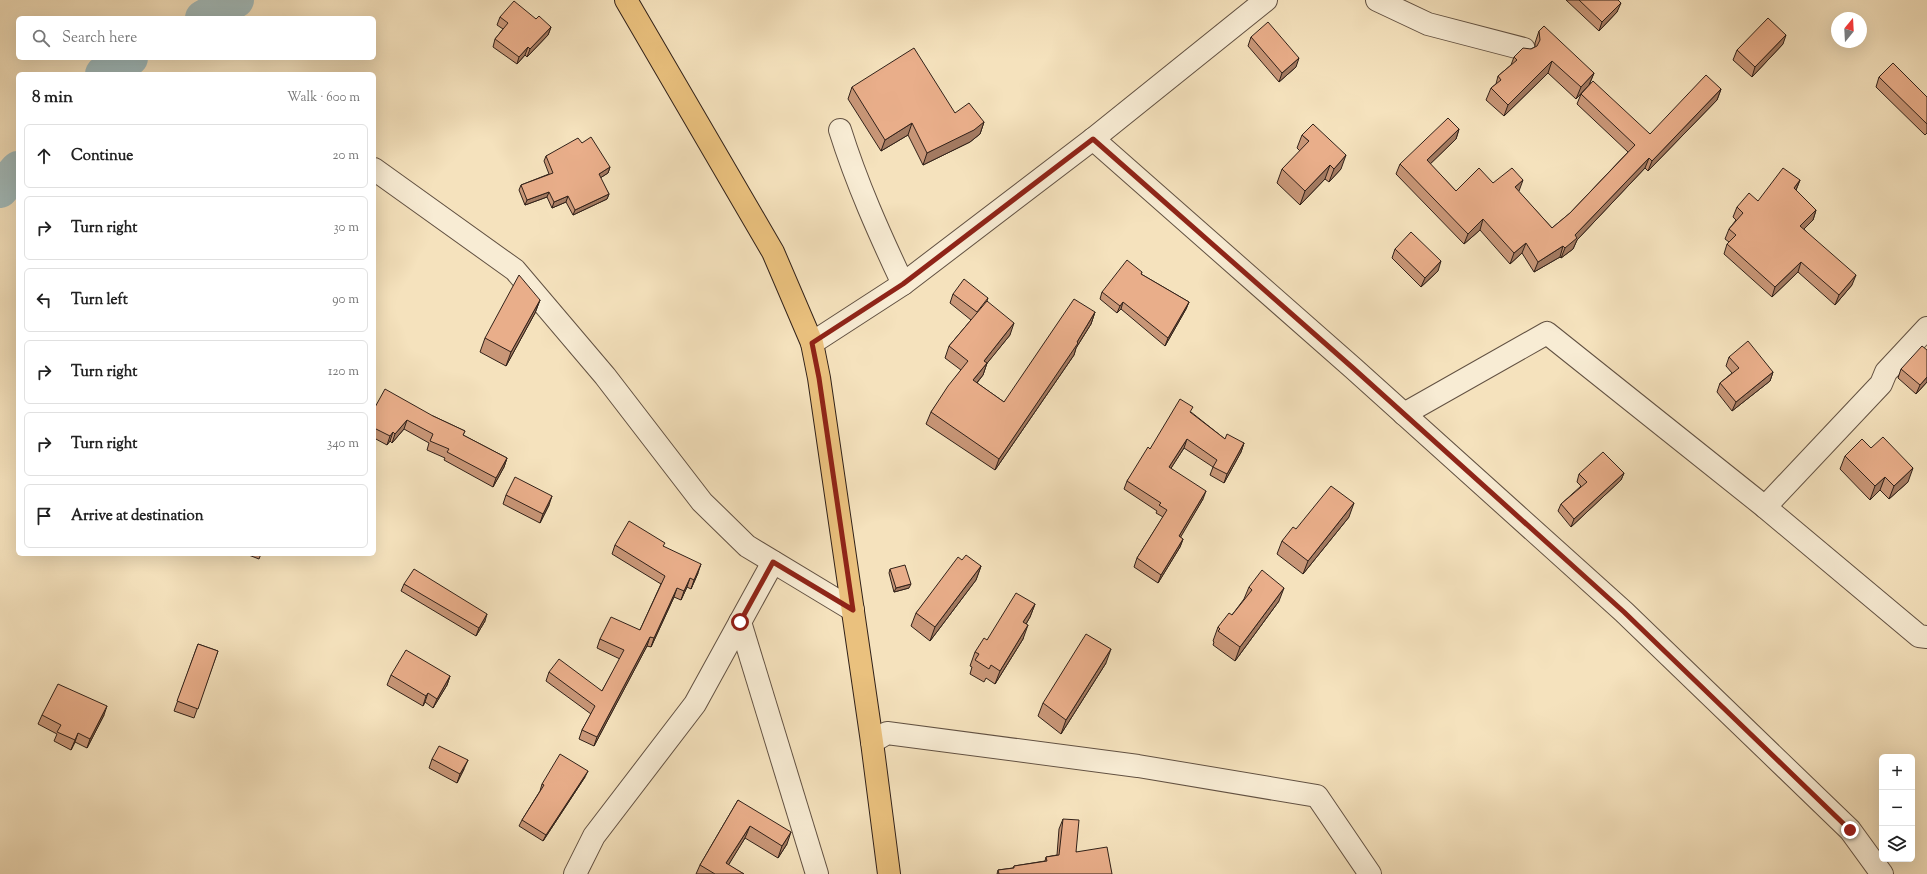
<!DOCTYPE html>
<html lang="en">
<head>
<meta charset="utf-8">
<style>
	body { margin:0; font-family:"Sorts Mill Goudy",serif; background:#f6f6f6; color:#222 }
	.controls { position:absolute; right:12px; bottom:12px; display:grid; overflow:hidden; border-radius:6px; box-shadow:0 4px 16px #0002 }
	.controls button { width:36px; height:36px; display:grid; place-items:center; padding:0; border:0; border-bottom:1px solid #e0e0e0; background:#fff; color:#222; font:20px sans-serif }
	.compass { position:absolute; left:1831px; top:12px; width:36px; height:36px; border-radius:50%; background:#fff; box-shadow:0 4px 16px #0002; rotate:18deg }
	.stop { position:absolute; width:12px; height:12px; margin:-9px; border:3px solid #8f2418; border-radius:50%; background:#fff }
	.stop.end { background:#8f2418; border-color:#fff; box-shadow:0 1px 4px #0008 }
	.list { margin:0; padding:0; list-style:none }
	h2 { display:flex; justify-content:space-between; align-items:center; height:52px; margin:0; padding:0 16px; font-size:17px }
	h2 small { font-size:13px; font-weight:400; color:#767676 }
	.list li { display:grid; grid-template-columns:26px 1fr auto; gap:12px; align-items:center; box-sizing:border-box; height:64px; margin:0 8px 8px; padding:0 8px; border:1px solid #e0e0e0; border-radius:6px }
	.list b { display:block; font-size:15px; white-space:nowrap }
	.list em { font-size:13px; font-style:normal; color:#767676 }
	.icon { flex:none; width:22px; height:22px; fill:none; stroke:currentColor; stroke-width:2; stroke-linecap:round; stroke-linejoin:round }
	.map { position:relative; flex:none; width:1927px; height:874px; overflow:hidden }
	.search { position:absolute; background:#fff; box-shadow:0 4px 16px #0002; left:16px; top:16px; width:360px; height:44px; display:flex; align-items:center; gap:10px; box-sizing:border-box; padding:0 14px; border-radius:6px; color:#767676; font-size:15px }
	.panel { position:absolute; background:#fff; box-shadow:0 4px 16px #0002; left:16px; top:72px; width:360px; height:484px; border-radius:6px }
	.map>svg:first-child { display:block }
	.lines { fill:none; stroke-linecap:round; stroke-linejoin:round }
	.river { stroke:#a1bbbc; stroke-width:36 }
	.street-casing { stroke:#625142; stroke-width:24 }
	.primary-casing { stroke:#312119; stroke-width:24 }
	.street { stroke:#f8ecd4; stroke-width:22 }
	.primary { stroke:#eac17e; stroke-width:22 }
	.wall { fill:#c89677; stroke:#312119 }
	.shaded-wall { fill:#a37a61; stroke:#312119 }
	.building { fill:#e9ae8a; stroke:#312119 }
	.route { stroke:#8f2418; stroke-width:5 }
</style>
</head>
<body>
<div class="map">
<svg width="1927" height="874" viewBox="0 0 1927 874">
	<rect width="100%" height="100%" fill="#f5e2bd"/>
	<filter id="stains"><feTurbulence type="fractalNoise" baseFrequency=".005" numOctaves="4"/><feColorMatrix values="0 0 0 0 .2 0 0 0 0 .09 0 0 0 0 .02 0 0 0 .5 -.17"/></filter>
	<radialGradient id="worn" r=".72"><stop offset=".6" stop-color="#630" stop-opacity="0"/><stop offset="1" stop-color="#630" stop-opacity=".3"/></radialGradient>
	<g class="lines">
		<!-- river -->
		<g class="river">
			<polyline points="203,18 236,0"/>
			<polyline points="103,74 130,58"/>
			<polyline points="0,190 18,169"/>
		</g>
		<!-- street casing -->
		<g class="street-casing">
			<g id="street">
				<polyline points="1377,0 1428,24 1524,49"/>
				<path d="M840 130C857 184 879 233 903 284"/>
				<polyline points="1093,139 1353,368 1624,612 1850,830 1882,874"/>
				<polyline points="374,169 515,270 605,376 702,502 747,546 853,610"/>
				<polyline points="812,343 903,284 1093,139 1266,0"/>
				<polyline points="1404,414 1547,333 1765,507 1919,636 1927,637"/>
				<polyline points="1765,507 1881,384 1886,372 1927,328"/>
				<polyline points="740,622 817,874"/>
				<polyline points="872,742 887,733 1138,766 1317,796 1370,874"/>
				<polyline points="575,874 594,836 695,704 773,562"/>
			</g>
		</g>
		<!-- primary casing -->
		<g class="primary-casing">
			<polyline id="primary" points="626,0 773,252 812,343 819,378 872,742 889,874"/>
		</g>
		<!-- street -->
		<use href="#street" class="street"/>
		<!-- primary -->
		<use href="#primary" class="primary"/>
	</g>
	<!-- wall -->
	<g class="wall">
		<polygon points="1566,0 1618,0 1617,12 1599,31"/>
		<polygon points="500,17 536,19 551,27 548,35 527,57 525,55 517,64 493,47 495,39 503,29 497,25"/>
		<polygon points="1539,31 1594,73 1589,85 1576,99 1548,73 1504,116 1486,100 1491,88 1496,84 1498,76 1511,65 1514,57 1535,47 1535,43"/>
		<polygon points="1251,37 1296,67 1279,82 1248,46"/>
		<polygon points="1783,44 1752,77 1733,60 1737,50"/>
		<polygon points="1879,77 1927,97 1927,133 1925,135 1876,87"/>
		<polygon points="852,87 955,113 984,122 980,134 970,142 923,165 908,135 881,151 848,99"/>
		<polygon points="1721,89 1717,100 1648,171 1645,168 1577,240 1573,249 1561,258 1560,257 1534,272 1522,253 1510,264 1480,230 1464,244 1396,174 1400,164 1459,129 1456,139 1430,164 1456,191 1493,183 1519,191 1518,191 1552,228 1570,213 1628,152 1577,104 1581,94 1650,134"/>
		<polygon points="1302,135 1341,169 1329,182 1325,179 1300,205 1277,183 1282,169 1300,151 1297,148"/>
		<polygon points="582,143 610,167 608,173 600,178 609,194 607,199 573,215 566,202 552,208 547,197 525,205 519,190 521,185 549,174 544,161 546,156"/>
		<polygon points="1800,180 1796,190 1816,210 1813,220 1804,229 1852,285 1835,305 1798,272 1772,297 1724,254 1727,244 1729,242 1725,239 1729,229 1736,220 1733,217 1737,207 1758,201"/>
		<polygon points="1395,249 1438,271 1421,287 1392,258"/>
		<polygon points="1142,272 1141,274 1189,302 1186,309 1165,346 1121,309 1117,313 1100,299 1102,292"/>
		<polygon points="953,294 988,298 987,301 1010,335 987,363 983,375 977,383 1004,402 1095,312 1091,324 1076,348 1074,355 995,470 926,424 931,412 961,370 945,358 949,346 971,320 950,303"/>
		<polygon points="540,300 535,313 506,366 480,352 485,338"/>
		<polygon points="1927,350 1927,382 1916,394 1898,378 1901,369"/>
		<polygon points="1729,357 1773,372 1770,381 1732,411 1717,392 1720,383 1732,373 1726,366"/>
		<polygon points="374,409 433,416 465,431 463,435 507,458 504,467 493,487 444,460 445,458 427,450 429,443 404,429 392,443 390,441 387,445 374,438"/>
		<polygon points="1191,412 1225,439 1244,443 1241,452 1224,483 1210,475 1213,467 1184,448 1171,468 1203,499 1180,537 1183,539 1180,547 1158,583 1134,567 1137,558 1163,517 1156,513 1157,511 1124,489 1127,481 1150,449"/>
		<polygon points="1871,448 1908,482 1889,499 1880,490 1870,500 1840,469 1845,456"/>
		<polygon points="1624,473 1621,480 1571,527 1558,511 1561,504 1581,486 1577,482 1579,474"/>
		<polygon points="506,495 549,505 540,523 503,504"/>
		<polygon points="1349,517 1303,574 1277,554 1282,541 1296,529"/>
		<polygon points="615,545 663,546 698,573 691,589 687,587 681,600 674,597 651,647 647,646 594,746 579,739 582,730 591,714 546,681 549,672 602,691 620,659 597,648 600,639 640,630 661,584 612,554"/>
		<polygon points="246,554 261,554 259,559"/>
		<polygon points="962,560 981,566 976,580 930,641 911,626 916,613"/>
		<polygon points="890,569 909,588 894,592 889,573"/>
		<polygon points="404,584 485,621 476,636 401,591"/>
		<polygon points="1249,587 1279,601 1235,661 1213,645 1214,642 1213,641 1218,627 1232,615 1244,599"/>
		<polygon points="1035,604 1030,617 1026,624 1023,639 995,684 986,678 984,682 970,674 972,667 970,666 975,652 987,640"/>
		<polygon points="198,644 218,651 194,718 174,711"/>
		<polygon points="1106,663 1061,734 1038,716 1043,703"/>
		<polygon points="391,675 450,676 447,685 433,708 425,702 423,706 387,685"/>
		<polygon points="42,715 104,715 87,748 75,742 71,750 54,741 57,734 38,724"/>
		<polygon points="432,759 464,769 457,783 429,768"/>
		<polygon points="585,777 543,841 519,826 522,820 540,791 542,784"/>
		<polygon points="738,800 787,844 778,858 745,838 728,865 744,874 696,874 700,865"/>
		<polygon points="1063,819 1076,852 1112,874 997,874 998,870 1013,868 1014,866 1045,861 1046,857 1057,855 1059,829"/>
	</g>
	<!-- shaded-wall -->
	<g class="shaded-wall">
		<polygon points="1621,3 1617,12 1599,31 1602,22"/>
		<polygon points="551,27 548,35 527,57 530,49"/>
		<polygon points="1786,35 1783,44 1752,77 1755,67"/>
		<polygon points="528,47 525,55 517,64 519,57"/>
		<polygon points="1299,58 1296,67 1279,82 1282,73"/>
		<polygon points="1552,61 1548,73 1504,116 1508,105"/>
		<polygon points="1594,73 1589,85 1576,99 1581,87"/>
		<polygon points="1721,89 1717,100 1648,171 1652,161"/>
		<polygon points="984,122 980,134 970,142 923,165 927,153"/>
		<polygon points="912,123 908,135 881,151 885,140"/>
		<polygon points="1459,129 1456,139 1423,171 1427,160"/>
		<polygon points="1346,155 1341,169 1329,182 1334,169"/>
		<polygon points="1649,158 1645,168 1577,240 1573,249 1561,258 1565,248 1575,235"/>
		<polygon points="1330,165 1325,179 1300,205 1305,191"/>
		<polygon points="610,167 608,173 597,180 599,174"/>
		<polygon points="1523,180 1519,191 1511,198 1515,187"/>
		<polygon points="1800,180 1796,190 1794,188"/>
		<polygon points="549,192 547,197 525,205 527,200"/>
		<polygon points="609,194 607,199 573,215 575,210"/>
		<polygon points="568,196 566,202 552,208 554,202"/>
		<polygon points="1816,210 1813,220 1797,236 1800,226"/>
		<polygon points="1483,219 1480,230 1464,244 1468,234"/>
		<polygon points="1526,243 1522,253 1510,264 1514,253"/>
		<polygon points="1563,246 1560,257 1534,272 1538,262"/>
		<polygon points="1441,261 1438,271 1421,287 1425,278"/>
		<polygon points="1801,262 1798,272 1772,297 1775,287"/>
		<polygon points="1856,275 1852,285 1835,305 1839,295"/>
		<polygon points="540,300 535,313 506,366 511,352"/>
		<polygon points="1123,302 1121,309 1117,313 1120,306"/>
		<polygon points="1189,302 1186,309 1165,346 1168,338"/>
		<polygon points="1095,312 1091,324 1076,348 1074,355 995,470 999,459 1077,342"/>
		<polygon points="1014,323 1010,335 980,372 984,361"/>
		<polygon points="987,363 983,375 969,392 973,380"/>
		<polygon points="1773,372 1770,381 1732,411 1736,402"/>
		<polygon points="1927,377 1927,382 1916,394 1920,385"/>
		<polygon points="407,420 404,429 392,443 395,434"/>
		<polygon points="393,432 390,441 387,445 390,436"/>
		<polygon points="1187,439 1184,448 1166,476 1169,467"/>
		<polygon points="1244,443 1241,452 1224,483 1227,474"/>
		<polygon points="507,458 504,467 493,487 496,478"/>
		<polygon points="1913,468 1908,482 1889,499 1894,486"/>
		<polygon points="1624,473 1621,480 1571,527 1574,519"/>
		<polygon points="1885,477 1880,490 1870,500 1875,486"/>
		<polygon points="1206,491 1203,499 1176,545 1179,536"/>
		<polygon points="552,496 549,505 540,523 543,514"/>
		<polygon points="1354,503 1349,517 1303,574 1308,561"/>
		<polygon points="1183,539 1180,547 1158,583 1161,575"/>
		<polygon points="701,564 698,573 691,589 694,580"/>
		<polygon points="981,566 976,580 930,641 935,627"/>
		<polygon points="690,578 687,587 681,600 684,591"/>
		<polygon points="911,584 909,588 894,592 896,588"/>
		<polygon points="677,588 674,597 651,647 654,638"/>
		<polygon points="1284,588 1279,601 1235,661 1240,647"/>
		<polygon points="1035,604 1030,617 1019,636 1023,622"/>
		<polygon points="487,614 485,621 476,636 479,628"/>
		<polygon points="1028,625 1023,639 995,684 1000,671"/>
		<polygon points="650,637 647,646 594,746 597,737"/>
		<polygon points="1111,649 1106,663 1061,734 1066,720"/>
		<polygon points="450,676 447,685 433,708 437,699"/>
		<polygon points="428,693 425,702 423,706 426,696"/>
		<polygon points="107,706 104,715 87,748 90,739"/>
		<polygon points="78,733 75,742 71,750 75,740"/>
		<polygon points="468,760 464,769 457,783 460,774"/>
		<polygon points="588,771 585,777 543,841 546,835"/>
		<polygon points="750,826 745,838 723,874 726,863"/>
		<polygon points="791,832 787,844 778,858 782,846"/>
	</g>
	<!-- building -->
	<g class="building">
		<polygon points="1579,0 1618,0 1621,3 1602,22"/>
		<polygon points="514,1 536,19 539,16 551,27 530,49 528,47 519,57 495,39 508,23 500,17"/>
		<polygon points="1768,18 1786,35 1755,67 1737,50"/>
		<polygon points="1268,22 1299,58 1282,73 1251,37"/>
		<polygon points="1544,26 1594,73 1581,87 1552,61 1508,105 1491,88 1501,80 1498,76 1517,60 1514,57 1523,48 1531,49 1537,46 1540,40 1539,31"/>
		<polygon points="914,48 955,113 969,103 984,122 974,130 927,153 912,123 885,140 852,87"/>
		<polygon points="1893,63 1927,97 1927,124 1879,77"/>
		<polygon points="1706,75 1721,89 1652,161 1649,158 1575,235 1577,238 1565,248 1563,246 1538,262 1526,243 1514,253 1483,219 1468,234 1400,164 1448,118 1459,129 1427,160 1456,191 1479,168 1493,183 1512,168 1523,180 1515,187 1552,228 1570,213 1635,145 1581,94 1593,81 1650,134"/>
		<polygon points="1313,124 1346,155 1334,169 1330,165 1305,191 1282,169 1309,141 1302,135"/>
		<polygon points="591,137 610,167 599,174 609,194 575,210 568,196 554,202 549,192 527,200 521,185 553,173 546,156 578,138 582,143"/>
		<polygon points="1783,168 1800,180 1794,188 1816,210 1800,226 1856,275 1839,295 1801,262 1775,287 1727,244 1736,235 1729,229 1743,213 1737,207 1749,193 1758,201"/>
		<polygon points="1411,232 1441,261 1425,278 1395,249"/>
		<polygon points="1127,260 1142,272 1141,274 1189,302 1168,338 1123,302 1120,306 1102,292"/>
		<polygon points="519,275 540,300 511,352 485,338"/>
		<polygon points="964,279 988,298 977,312 953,294"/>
		<polygon points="1074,299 1095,312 1077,342 1078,343 999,459 931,412 948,386 968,361 949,346 987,301 1014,323 984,361 987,363 973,380 1004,402"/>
		<polygon points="1748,341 1773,372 1736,402 1720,383 1739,368 1729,357"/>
		<polygon points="1922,346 1927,350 1927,377 1920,385 1901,369"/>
		<polygon points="385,389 433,416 465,431 463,435 507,458 496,478 447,452 449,449 430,441 433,434 407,420 395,434 393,432 390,436 374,428 374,409"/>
		<polygon points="1180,399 1193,407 1190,412 1225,439 1227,434 1244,443 1227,474 1213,467 1217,460 1187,439 1169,467 1206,491 1179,536 1183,539 1161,575 1137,558 1167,510 1159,505 1161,503 1127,481 1148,447 1150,449"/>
		<polygon points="1883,437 1913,468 1894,486 1885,477 1875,486 1845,456 1862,439 1871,448"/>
		<polygon points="1603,452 1624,473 1574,519 1561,504 1587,482 1579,474"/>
		<polygon points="515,477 552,496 543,514 506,495"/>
		<polygon points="1331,486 1354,503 1308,561 1282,541 1293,527 1296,529"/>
		<polygon points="629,521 665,543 663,546 701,564 694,580 690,578 684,591 677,588 654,638 650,637 597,737 582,730 595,706 549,672 559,659 602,691 624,650 600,639 611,617 640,630 665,576 615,545"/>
		<polygon points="966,555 981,566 935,627 916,613 958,557 962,560"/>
		<polygon points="905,565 911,584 896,588 890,569"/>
		<polygon points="414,569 487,614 479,628 404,584"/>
		<polygon points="1262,570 1284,588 1240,647 1218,631 1220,629 1218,627 1229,613 1232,615 1252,590 1249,587"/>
		<polygon points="1016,593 1035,604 1023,622 1028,625 1000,671 991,665 989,669 975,660 979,654 975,652 984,638 987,640"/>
		<polygon points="1086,634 1111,649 1066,720 1043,703"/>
		<polygon points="198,644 218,651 198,709 177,701"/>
		<polygon points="406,650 450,676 437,699 428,693 426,696 391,675"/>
		<polygon points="58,684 107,706 90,739 78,733 75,740 57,732 61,725 42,715"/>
		<polygon points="439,746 468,760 460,774 432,759"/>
		<polygon points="560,754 588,771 546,835 522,820 544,785 542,784"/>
		<polygon points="738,800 791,832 782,846 750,826 726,863 744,874 715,874 700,865"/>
		<polygon points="1063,819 1079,820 1076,852 1107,847 1112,874 999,874 998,870 1014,868 1014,866 1047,861 1046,857 1059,855"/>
	</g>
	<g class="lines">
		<!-- route -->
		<polyline class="route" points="740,622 773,562 853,610 819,378 812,343 903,284 1093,139 1353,368 1624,612 1850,830"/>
	</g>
	<rect width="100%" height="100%" filter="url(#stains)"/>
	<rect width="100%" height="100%" fill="url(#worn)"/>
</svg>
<div class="controls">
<button>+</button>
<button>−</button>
<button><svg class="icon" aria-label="layers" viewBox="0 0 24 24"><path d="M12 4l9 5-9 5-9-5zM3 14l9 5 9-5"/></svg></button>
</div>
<svg class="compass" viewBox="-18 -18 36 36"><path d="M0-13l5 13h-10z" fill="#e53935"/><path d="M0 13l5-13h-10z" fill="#767676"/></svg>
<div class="stop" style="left:740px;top:622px"></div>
<div class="stop end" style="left:1850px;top:830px"></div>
<div class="search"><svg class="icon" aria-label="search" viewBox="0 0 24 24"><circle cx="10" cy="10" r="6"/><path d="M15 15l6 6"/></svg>Search here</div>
<section class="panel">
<h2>8 min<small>Walk · 600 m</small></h2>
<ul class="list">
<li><svg class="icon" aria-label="ahead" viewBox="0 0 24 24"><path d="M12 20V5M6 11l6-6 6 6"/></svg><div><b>Continue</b></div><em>20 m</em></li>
<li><svg class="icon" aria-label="right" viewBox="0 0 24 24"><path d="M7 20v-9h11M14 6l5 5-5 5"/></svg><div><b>Turn right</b></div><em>30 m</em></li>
<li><svg class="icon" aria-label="left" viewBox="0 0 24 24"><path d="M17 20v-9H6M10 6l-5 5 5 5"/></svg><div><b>Turn left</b></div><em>90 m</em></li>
<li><svg class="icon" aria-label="right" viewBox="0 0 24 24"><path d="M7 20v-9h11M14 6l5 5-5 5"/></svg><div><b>Turn right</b></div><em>120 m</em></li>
<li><svg class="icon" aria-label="right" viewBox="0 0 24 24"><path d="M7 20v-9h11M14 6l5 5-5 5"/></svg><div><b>Turn right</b></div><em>340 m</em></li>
<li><svg class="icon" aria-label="arrive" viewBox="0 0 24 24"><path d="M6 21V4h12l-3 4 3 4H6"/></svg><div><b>Arrive at destination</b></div></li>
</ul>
</section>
</div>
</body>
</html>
